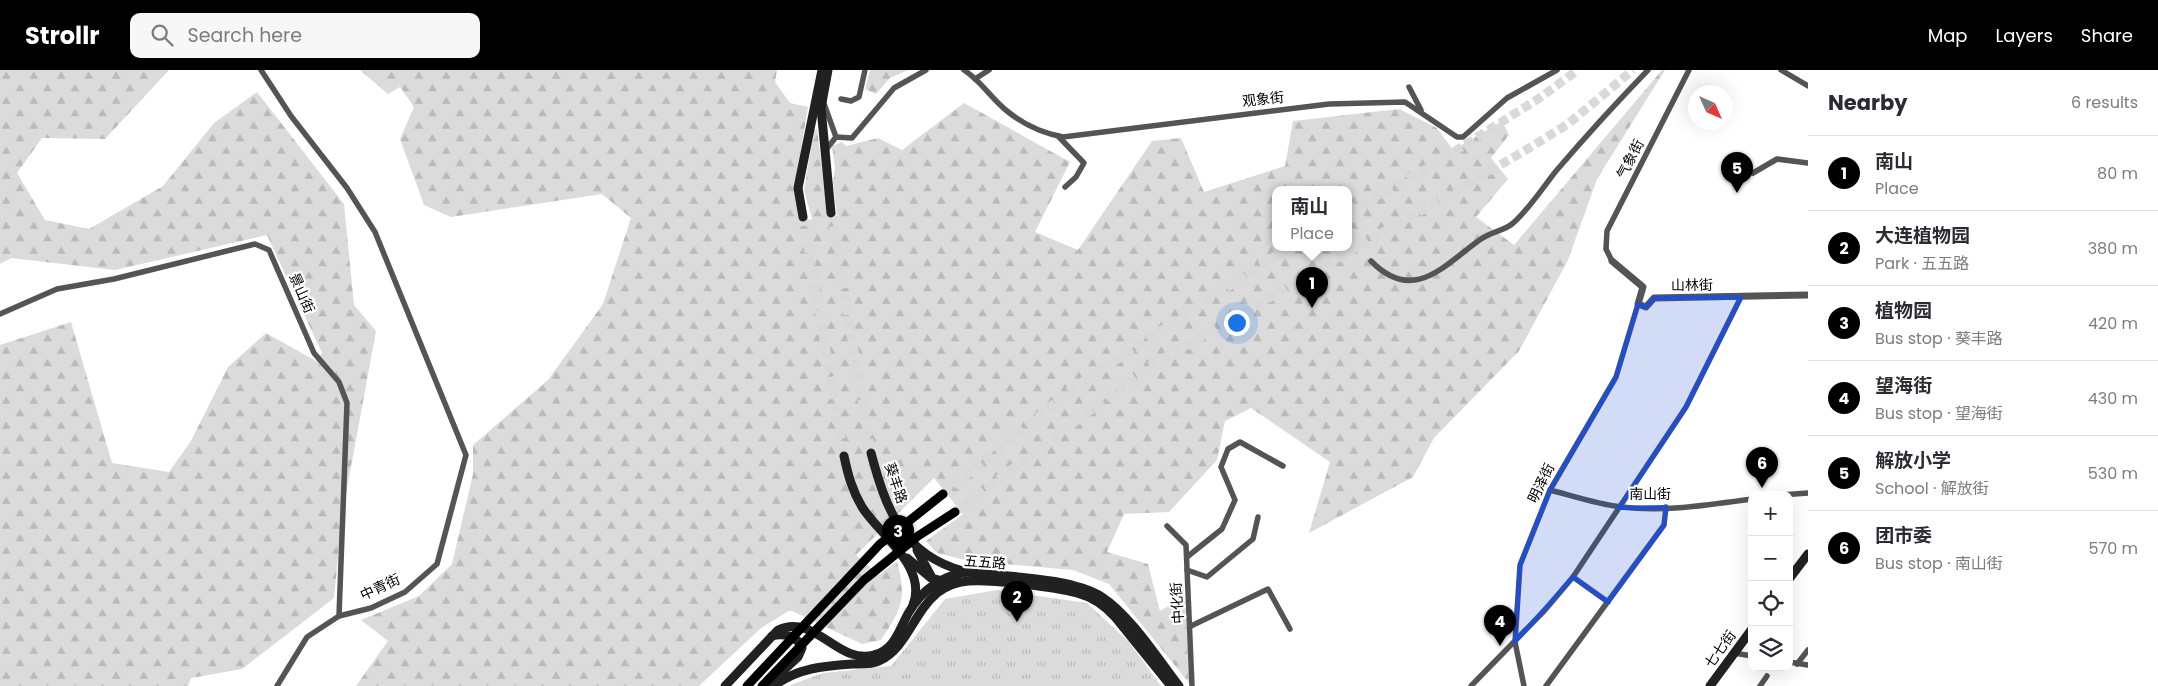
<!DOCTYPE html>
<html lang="en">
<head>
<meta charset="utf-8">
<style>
	body { margin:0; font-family:Poppins,"Noto Sans SC",sans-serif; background:#f7f7f7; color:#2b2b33 }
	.controls { position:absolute; right:15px; bottom:15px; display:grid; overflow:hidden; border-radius:10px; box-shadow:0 5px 20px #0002 }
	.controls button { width:45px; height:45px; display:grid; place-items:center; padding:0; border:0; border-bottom:1px solid #e1e1e2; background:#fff; color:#2b2b33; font:25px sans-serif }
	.compass { position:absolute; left:1688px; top:15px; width:45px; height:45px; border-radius:50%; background:#fff; box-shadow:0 5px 20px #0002; rotate:135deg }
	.you { position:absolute; left:1236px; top:252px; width:18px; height:18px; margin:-12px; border:4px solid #fff; border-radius:50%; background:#1a73e8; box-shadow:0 0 0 8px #1a73e833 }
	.badge { display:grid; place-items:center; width:32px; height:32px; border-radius:50%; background:#000; color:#fff; font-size:16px; font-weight:700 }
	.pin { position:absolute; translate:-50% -41px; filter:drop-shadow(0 1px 2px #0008) }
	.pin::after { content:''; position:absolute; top:26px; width:18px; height:15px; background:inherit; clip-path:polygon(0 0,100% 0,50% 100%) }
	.popup { position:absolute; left:1272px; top:116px; width:80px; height:65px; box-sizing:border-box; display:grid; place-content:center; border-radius:10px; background:#fff; filter:drop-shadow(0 1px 4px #0005); font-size:16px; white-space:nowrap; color:#7c7c81 }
	.popup b { font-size:19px; color:#2b2b33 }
	.popup::after { content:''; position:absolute; left:50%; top:100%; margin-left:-10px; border:10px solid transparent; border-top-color:#fff }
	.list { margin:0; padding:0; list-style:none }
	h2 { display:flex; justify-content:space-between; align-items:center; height:65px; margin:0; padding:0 20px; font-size:21px }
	h2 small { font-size:16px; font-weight:400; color:#7c7c81 }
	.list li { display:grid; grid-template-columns:32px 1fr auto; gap:15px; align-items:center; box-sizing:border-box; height:75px; padding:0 20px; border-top:1px solid #e1e1e2 }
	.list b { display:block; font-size:19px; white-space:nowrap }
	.list p { margin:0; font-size:16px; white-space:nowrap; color:#7c7c81 }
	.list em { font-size:16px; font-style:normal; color:#7c7c81 }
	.icon { flex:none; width:28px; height:28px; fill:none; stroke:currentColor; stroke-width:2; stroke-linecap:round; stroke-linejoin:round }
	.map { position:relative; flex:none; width:1808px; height:616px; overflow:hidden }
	header { display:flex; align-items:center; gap:30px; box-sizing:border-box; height:70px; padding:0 25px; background:#000; color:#fff }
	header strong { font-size:24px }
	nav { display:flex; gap:28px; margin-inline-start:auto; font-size:18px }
	.search { width:350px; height:45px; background:#f7f7f7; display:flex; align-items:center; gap:12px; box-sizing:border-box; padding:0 18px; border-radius:10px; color:#7c7c81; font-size:19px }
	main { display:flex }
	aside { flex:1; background:#fff }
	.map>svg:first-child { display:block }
	.grass { fill:url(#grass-tufts) }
	.forest { fill:url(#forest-firs); fill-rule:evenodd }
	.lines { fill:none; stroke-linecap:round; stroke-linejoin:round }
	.secondary-tunnel { stroke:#d9d9d9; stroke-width:9; stroke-dasharray:9 4.5; stroke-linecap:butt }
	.primary-tunnel { stroke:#d9d9d9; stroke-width:9; stroke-dasharray:9 4.5; stroke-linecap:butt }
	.minor { stroke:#545454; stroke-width:5.5 }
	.tertiary { stroke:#545454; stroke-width:7 }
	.secondary { stroke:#212121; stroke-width:9 }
	.primary { stroke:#000; stroke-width:9 }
	.marked { fill:#1d4ed8; fill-opacity:0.2; stroke:#1d4ed8; stroke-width:4; stroke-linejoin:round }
	.labels { text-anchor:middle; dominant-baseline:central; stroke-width:4.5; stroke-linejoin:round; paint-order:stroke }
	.street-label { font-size:14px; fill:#000; stroke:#fff }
</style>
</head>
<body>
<header>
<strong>Strollr</strong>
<div class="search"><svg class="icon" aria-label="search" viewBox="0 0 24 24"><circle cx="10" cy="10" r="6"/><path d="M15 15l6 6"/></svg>Search here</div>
<nav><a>Map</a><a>Layers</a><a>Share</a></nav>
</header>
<main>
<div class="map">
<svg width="1808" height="616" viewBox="0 0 1808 616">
	<defs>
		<pattern id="grass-tufts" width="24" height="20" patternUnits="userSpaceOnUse" patternTransform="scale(1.25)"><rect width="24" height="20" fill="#dbdbdb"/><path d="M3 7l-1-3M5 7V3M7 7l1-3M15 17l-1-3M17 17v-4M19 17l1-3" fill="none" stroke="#bababa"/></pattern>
		<pattern id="forest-firs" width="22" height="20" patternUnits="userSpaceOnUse" patternTransform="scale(1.25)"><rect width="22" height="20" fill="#dbdbdb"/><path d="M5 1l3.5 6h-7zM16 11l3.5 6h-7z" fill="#bababa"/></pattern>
	</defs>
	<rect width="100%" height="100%" fill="#fff"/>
	<!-- grass -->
	<polygon class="grass" points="997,520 1087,533 1129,572 1161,616 788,616 823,603 891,596 945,529"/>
	<!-- forest -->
	<g class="forest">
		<polygon points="0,0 169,0 105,69 42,68 17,103 45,150 89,159 163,116 214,53 257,22 344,134 354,235 376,261 342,446 334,528 242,599 191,608 188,616 0,616 0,275 71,252 112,393 169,402 191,371 228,297 266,263 316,291 322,283 267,165 115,200 11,188 0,194"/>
		<path d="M360 0H777L775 12 790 33 808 37 795 116 801 151 812 149 804 120 814 60 817 59 828 146H837L833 112 835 98 832 76 842 72 846 76 878 68 902 80 964 33 1070 92 1035 162 1078 180 1152 71 1181 68 1204 122 1285 96 1293 51 1399 39 1437 58 1453 80 1502 51 1509 65 1491 88 1508 109 1476 147 1514 175 1662 0H1665L1597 109 1568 190 1519 281 1434 368 1413 407 1309 463 1330 392 1251 338 1225 351 1217 390 1169 442 1124 444 1107 482 1148 494 1160 541 1185 526 1189 613 1109 514 1073 500 969 491 937 483 926 471 963 444 934 408 856 485 879 505 897 491C907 529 902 538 881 570L862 574 790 540 761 558 699 616H356L388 571 361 550 419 526 452 494 473 404V375L548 310 603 234 631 148 602 124 451 147 424 135 400 69 414 37 400 17 388 24ZM1276 119H1348V177H1276Z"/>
		<polygon points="870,0 908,0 890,8 876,24 865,19"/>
	</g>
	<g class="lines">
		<!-- secondary-tunnel -->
		<g class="secondary-tunnel">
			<polyline points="831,143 871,383"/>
			<polyline points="803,147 844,386"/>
		</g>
		<!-- primary-tunnel -->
		<g class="primary-tunnel">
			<polyline points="1348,141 1428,98 1538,29 1578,0"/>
			<polyline points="943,424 1076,316 1289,177"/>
			<polyline points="955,442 1145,299 1521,83 1568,54 1633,0"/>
		</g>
		<!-- minor -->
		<g class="minor">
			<polyline points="261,0 291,46 347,118 375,162 466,385 437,494 405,522 371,538 339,546 307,567 277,616"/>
			<path d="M964 0C981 11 991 28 1007 41 1024 55 1042 63 1063 67L1329 34 1405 32 1457 67H1463L1507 28 1557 0"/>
			<polyline points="1781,0 1808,16"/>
			<polyline points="975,9 989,0"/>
			<polyline points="1409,17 1421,40"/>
			<polyline points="841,29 851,31 859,27 865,0"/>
			<polyline points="823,31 836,67 825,81"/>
			<polyline points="1058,66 1084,93 1076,107 1065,117"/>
			<polyline points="836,67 852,68 894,18 926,0"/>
			<polyline points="1753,103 1777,89 1808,93"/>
			<path d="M1371 191C1414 235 1445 194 1481 169 1491 162 1503 161 1512 154 1526 143 1544 116 1556 101 1586 66 1616 33 1648 0"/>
			<polyline points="1612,191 1606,179 1607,161 1689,0"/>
			<polyline points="0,244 57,219 114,209 255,174 269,180 314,283 339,312 347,333 339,546"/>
			<path d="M1550 420C1573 426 1597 434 1621 437 1664 442 1709 435 1752 429"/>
			<polyline points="1781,425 1808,423"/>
			<polyline points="1167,456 1186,475 1192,616"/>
			<polyline points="1187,487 1222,459 1235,430 1221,397 1228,379 1240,372 1283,396"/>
			<polyline points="1187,500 1207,507 1253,469 1258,447"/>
			<polyline points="1573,507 1608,532"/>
			<polyline points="1191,556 1268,519 1290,559"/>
			<polyline points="1734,583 1752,586"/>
			<polyline points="1789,592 1808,595"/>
			<polyline points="1797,594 1808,580"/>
			<polyline points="1471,616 1545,540 1573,507 1686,337 1741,227"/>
			<polyline points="1524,616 1515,572 1520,495 1550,420 1616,307 1638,234"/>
			<polyline points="1546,616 1664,455 1666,437"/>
			<polyline points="1760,616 1767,606"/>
		</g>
		<!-- tertiary -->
		<polyline class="tertiary" points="1612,191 1643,217 1638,234 1646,237 1654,228 1808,225"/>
		<!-- secondary -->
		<g class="secondary">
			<polyline points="828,0 821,38 831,143"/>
			<polyline points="803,147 798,118 822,0"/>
			<path d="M871 383C886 439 902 484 963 501"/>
			<path d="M844 386C848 405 852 420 862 437 879 464 928 497 913 535"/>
			<polyline points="917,480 931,506"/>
			<polyline points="907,488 931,508 943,511"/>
			<polyline points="1789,509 1808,484"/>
			<path d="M771 612 798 587 802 578C798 566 783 563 772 566"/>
			<path d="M725 616 778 560C816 543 837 595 874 585 895 580 899 559 909 542 922 520 942 506 967 502 1005 507 1070 507 1102 527 1130 545 1158 589 1179 616"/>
			<path d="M774 616C797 598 824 596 852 594 861 594 871 595 879 591 907 578 913 543 937 523 946 516 957 512 968 511 991 509 1055 517 1077 523 1092 527 1105 536 1115 547L1171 616"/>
			<polyline points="1710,616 1752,559"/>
		</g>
		<!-- primary -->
		<g class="primary">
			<polyline points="747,616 880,474 943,424"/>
			<polyline points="762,616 864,510 918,466 955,442"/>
		</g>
	</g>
	<!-- marked area -->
	<path class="marked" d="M1741 227 1686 337 1619 438 1666 437 1664 455 1608 532 1573 507 1515 572 1520 495 1550 420 1616 307 1638 234 1646 237 1654 228Z"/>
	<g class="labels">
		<!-- street labels -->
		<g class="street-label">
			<text transform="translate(1263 29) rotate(-6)">观象街</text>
			<text transform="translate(1630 89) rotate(-63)">气象街</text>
			<text transform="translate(1692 215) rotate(-1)">山林街</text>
			<text transform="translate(302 223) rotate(66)">景山街</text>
			<text transform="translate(896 413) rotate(71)">葵丰路</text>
			<text transform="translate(1541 413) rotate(-64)">明泽街</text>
			<text x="1650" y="424">南山街</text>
			<text transform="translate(985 492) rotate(4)">五五路</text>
			<text transform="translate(380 517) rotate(-25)">中青街</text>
			<text transform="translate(1177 533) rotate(-94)">中化街</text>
			<text transform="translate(1720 579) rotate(-54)">七七街</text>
		</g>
	</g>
</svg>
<div class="controls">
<button>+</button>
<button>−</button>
<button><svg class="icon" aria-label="locate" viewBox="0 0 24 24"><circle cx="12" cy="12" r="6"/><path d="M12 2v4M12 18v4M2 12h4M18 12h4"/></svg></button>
<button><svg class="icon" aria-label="layers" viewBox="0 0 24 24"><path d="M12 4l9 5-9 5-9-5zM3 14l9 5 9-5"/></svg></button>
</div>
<svg class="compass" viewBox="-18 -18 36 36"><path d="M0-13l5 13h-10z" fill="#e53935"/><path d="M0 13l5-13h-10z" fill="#7c7c81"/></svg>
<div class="you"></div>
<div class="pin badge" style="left:1312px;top:238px">1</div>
<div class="popup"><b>南山</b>Place</div>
<div class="pin badge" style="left:1017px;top:552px">2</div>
<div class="pin badge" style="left:898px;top:486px">3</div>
<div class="pin badge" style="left:1500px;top:576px">4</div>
<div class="pin badge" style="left:1737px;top:123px">5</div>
<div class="pin badge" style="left:1762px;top:418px">6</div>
</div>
<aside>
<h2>Nearby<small>6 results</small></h2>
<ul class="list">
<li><span class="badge">1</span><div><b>南山</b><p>Place</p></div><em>80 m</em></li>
<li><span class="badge">2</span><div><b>大连植物园</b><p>Park · 五五路</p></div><em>380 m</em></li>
<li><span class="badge">3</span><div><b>植物园</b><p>Bus stop · 葵丰路</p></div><em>420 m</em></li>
<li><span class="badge">4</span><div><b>望海街</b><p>Bus stop · 望海街</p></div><em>430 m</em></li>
<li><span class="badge">5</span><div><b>解放小学</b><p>School · 解放街</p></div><em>530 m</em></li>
<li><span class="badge">6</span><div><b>团市委</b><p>Bus stop · 南山街</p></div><em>570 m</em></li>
</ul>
</aside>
</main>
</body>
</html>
